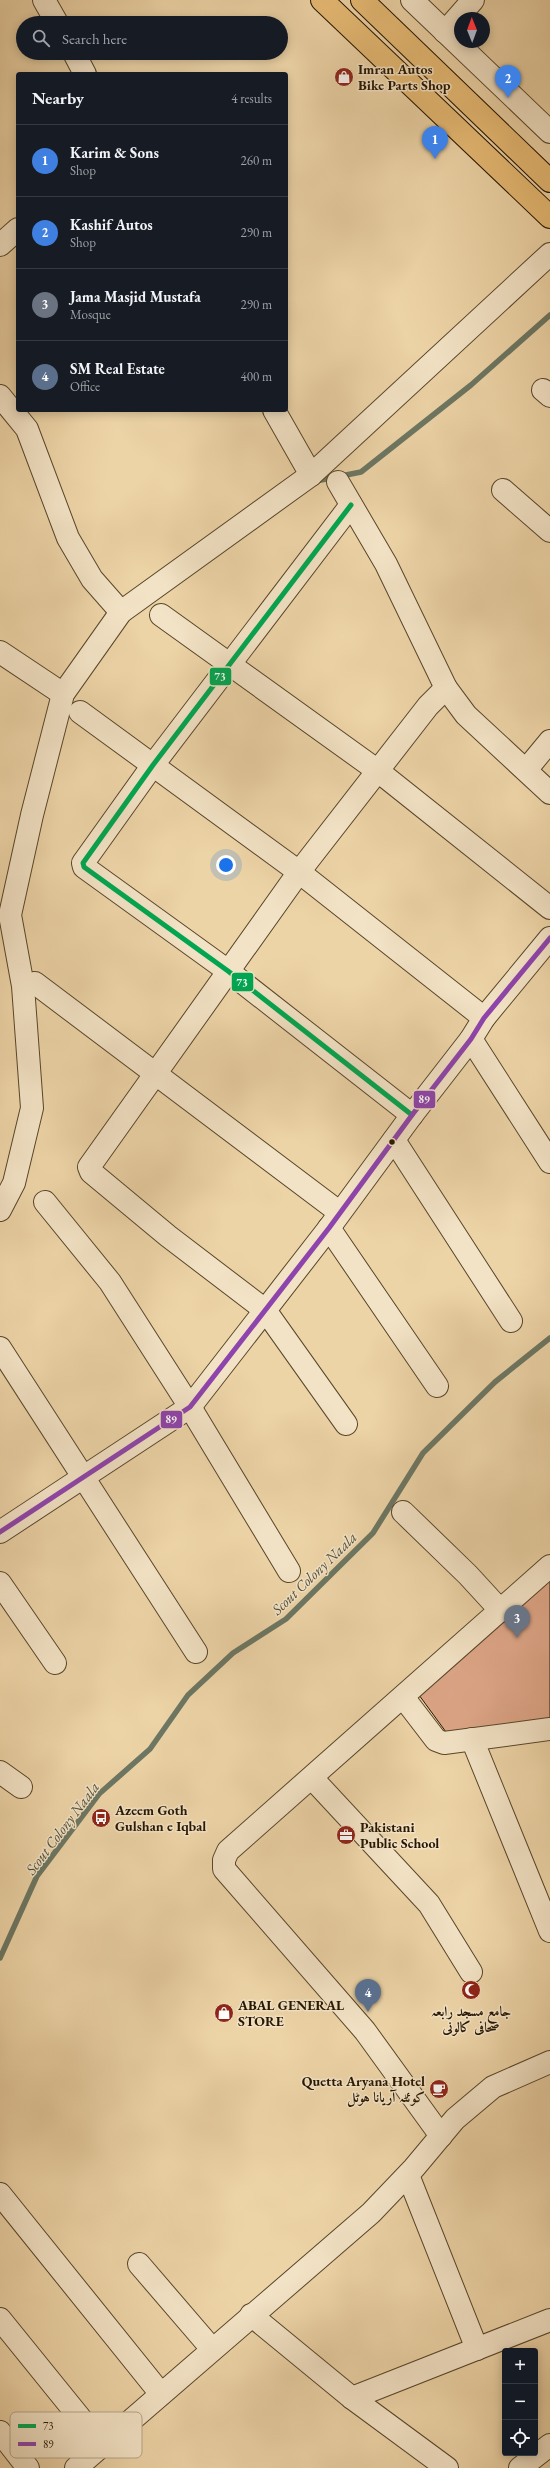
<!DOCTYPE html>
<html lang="en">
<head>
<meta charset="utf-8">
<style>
	body { margin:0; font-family:"EB Garamond",Amiri,serif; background:#20242c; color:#f1f3f6 }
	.controls { position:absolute; right:12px; bottom:12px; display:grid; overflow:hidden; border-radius:4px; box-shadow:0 2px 10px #0003 }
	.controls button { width:36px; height:36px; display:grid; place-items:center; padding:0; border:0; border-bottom:1px solid #363941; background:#171b24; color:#f1f3f6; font:20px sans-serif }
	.compass { position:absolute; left:454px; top:12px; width:36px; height:36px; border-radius:50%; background:#171b24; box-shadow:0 2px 10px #0003; rotate:359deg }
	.you { position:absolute; left:226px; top:865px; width:14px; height:14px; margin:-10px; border:3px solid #fff; border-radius:50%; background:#1a73e8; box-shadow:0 0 0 6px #1a73e833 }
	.badge { display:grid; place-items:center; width:26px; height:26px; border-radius:50%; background:#c59692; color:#fff; font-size:13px; font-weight:700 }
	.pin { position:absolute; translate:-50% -33px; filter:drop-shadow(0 1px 2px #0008) }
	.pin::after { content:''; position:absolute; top:21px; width:14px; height:12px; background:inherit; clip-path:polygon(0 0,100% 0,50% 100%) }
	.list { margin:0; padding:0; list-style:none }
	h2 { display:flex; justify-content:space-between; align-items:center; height:52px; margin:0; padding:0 16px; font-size:17px }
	h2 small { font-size:13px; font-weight:400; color:#9ea1a6 }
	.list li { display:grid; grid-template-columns:26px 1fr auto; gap:12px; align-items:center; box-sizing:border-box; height:72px; padding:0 16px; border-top:1px solid #363941 }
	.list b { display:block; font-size:15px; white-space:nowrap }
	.list p { margin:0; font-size:13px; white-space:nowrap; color:#9ea1a6 }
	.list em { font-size:13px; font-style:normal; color:#9ea1a6 }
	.icon { flex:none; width:22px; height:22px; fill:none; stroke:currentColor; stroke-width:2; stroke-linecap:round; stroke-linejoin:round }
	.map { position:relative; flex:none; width:550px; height:2468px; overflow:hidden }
	.search { position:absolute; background:#171b24; box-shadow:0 2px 10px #0003; left:16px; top:16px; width:272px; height:44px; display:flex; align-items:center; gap:10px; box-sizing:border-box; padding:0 14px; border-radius:22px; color:#9ea1a6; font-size:15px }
	.panel { position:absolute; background:#171b24; box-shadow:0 2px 10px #0003; left:16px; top:72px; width:272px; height:340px; border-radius:4px }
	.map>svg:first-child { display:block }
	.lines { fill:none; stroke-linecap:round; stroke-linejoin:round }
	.stream { stroke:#6c7763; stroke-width:5.5 }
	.building { fill:#dea688; stroke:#261601 }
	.minor-casing { stroke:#58462a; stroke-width:24 }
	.major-casing { stroke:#261601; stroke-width:24 }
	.minor { stroke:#f3e3c6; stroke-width:22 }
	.major { stroke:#e6ba74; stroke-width:22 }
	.bus-1-casing { stroke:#f3e3c6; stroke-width:8 }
	.bus-2-casing { stroke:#f3e3c6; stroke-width:8 }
	.bus-1 { stroke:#00a651; stroke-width:5 }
	.bus-2 { stroke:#8e44ad; stroke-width:5 }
	.bus-dot { fill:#261601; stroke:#f3e3c6; stroke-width:1.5 }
	.labels { text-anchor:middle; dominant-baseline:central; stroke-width:3; stroke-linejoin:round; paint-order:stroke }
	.poi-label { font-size:14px; font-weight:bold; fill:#261601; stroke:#f3e3c6; text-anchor:start }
	.water-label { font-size:15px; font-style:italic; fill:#4f4f3a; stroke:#f3e3c6 }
	.key { fill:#f3e3c6; stroke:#b6a68b; stroke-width:1 }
	.key-label { font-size:11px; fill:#261601 }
	.line-badge { stroke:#f3e3c6; stroke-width:1.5 }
	.badge-label { font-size:11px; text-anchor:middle; font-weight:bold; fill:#fff }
</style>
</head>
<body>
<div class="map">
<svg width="550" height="2468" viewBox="0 0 550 2468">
	<rect width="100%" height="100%" fill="#edd4a7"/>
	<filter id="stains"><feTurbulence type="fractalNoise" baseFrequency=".005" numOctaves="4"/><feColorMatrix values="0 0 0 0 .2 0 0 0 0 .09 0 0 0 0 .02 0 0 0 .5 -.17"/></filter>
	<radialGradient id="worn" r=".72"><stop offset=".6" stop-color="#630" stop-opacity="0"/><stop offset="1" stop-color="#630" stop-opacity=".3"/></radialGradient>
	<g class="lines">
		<!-- stream -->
		<g class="stream">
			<polyline points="316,481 361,472 471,385 550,315"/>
			<polyline points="0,1958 37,1876 99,1794 150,1749 188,1695 233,1653 286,1619 373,1533 423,1453 495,1382 550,1338"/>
		</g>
	</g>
	<!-- building -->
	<polygon class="building" points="550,1581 550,1722 446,1732 419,1695"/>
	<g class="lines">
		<!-- minor casing -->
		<g class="minor-casing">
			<g id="minor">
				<polyline points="44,0 57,23"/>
				<polyline points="412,0 550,132"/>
				<polyline points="445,32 473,0"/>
				<polyline points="74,53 85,74"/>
				<polyline points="0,245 18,229"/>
				<polyline points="543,390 550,396"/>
				<polyline points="0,396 27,429 68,538 92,579 121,612"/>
				<polyline points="274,410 311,475"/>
				<polyline points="338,482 386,564 446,688 466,715 550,793"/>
				<polyline points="503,490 550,531"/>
				<polyline points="351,505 153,765 83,863 84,867 228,971 412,1115"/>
				<polyline points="161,615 378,771 550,908"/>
				<polyline points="0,652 63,694"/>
				<polyline points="80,712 299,872 484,1018"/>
				<polyline points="526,770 550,741"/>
				<polyline points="35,983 339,1212"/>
				<polyline points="471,1039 550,1162"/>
				<polyline points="394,1140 511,1321"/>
				<polyline points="45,1202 110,1282 190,1407 289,1571"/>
				<polyline points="0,1210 14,1183 32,1108 23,986 10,915 32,815 63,694 121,612 311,475 550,254"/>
				<polyline points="329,1228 437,1386"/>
				<polyline points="0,1348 196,1652"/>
				<polyline points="346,1424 265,1310 168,1236 91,1172 89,1167 299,872 428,706 446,688"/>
				<polyline points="403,1512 468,1575 501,1611"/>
				<polyline points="0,1532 190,1407 329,1228 412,1115 471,1039 484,1018 550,938"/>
				<polyline points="0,1583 55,1663"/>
				<polyline points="403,1697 436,1740 444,1743 550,1729"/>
				<polyline points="472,1739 550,1931"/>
				<polyline points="0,1772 21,1787"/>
				<polyline points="312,1778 429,1904 471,1972"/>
				<polyline points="441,2136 365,2031 224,1869 224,1860 228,1851 550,1566"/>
				<polyline points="408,2175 477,2349"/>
				<polyline points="0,2194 161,2394"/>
				<polyline points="139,2264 212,2349"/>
				<polyline points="251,2315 352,2398 447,2468"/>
				<polyline points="0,2319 102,2445"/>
				<polyline points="352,2398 550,2320"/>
				<polyline points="0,2432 28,2468"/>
				<polyline points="76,2468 371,2213 414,2168 455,2119 493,2087 550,2062"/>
				<polyline points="520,2468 550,2445"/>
			</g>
		</g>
		<!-- major casing -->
		<g class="major-casing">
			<g id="major">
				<polyline points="322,0 550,217"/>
				<polyline points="362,0 550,181"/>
			</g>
		</g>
		<!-- minor -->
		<use href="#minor" class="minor"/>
		<!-- major -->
		<use href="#major" class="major"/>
		<!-- bus-1 casing -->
		<g class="bus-1-casing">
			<polyline id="bus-1" points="351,505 153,765 83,863 84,867 228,971 412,1115"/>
		</g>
		<!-- bus-2 casing -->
		<g class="bus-2-casing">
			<polyline id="bus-2" points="0,1532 190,1407 329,1228 412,1115 471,1039 484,1018 550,938"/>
		</g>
		<!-- bus-1 -->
		<use href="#bus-1" class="bus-1"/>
		<!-- bus-2 -->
		<use href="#bus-2" class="bus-2"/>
	</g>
	<!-- icons -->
	<defs>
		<g id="shop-disc" transform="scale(1)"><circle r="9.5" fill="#8f2418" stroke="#f3e3c6"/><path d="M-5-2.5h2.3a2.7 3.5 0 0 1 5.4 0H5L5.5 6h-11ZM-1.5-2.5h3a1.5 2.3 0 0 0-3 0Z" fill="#fff"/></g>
		<g id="bus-disc" transform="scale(1)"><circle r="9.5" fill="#8f2418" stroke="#f3e3c6"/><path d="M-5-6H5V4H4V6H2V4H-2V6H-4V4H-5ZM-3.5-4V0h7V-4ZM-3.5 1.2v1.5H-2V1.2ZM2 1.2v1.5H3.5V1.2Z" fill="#fff"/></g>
		<g id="office-disc" transform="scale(1)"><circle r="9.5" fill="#8f2418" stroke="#f3e3c6"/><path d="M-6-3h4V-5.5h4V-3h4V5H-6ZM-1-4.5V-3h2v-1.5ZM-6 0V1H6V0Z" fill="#fff"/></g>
		<g id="mosque-disc" transform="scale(1)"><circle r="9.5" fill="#8f2418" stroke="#f3e3c6"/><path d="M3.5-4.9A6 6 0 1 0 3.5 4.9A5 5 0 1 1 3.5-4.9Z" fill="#fff"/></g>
		<g id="cafe-disc" transform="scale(1)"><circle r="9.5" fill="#8f2418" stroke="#f3e3c6"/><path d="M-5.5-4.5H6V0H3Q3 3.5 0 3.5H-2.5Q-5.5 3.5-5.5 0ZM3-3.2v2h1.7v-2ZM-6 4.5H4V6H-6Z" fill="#fff"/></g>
	</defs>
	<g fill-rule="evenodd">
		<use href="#shop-disc" x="344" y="77"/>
		<use href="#bus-disc" x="101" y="1818"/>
		<use href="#office-disc" x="346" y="1835"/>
		<use href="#mosque-disc" x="471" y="1990"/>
		<use href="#shop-disc" x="224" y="2013"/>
		<use href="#cafe-disc" x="439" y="2089"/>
	</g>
	<!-- markers -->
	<circle class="bus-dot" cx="392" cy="1142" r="3.5"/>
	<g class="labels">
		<!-- poi labels -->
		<g class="poi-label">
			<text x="358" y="69">Imran Autos<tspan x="358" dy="16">Bike Parts Shop</tspan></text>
			<text x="115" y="1810">Azeem Goth<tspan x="115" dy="16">Gulshan e Iqbal</tspan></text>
			<text x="360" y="1827">Pakistani<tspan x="360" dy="16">Public School</tspan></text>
			<text x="238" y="2005">ABAL GENERAL<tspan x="238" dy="16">STORE</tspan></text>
			<text x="471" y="2011" text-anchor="middle">جامع مسجد رابعہ<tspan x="471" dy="16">صحافی کالونی</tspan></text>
			<text x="425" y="2081" text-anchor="end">Quetta Aryana Hotel<tspan x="425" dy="16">کوئٹہ آریانا ہوٹل</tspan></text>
		</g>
		<!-- water labels -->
		<g class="water-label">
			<text transform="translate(314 1573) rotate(-44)">Scout Colony Naala</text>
			<text transform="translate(62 1828) rotate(-53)">Scout Colony Naala</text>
		</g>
	</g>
	<!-- legend -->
	<rect x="10" y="2412" width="132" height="46" rx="6" class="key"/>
	<rect x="18" y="2424" width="18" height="4" fill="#00a651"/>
	<rect x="18" y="2442" width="18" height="4" fill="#8e44ad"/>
	<g class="key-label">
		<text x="43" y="2430">73</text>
		<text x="43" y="2448">89</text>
	</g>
	<g class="line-badge">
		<rect x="209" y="667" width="23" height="19" rx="4" fill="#00a651"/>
		<rect x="231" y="972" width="23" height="20" rx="4" fill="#00a651"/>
		<rect x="413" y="1090" width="23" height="19" rx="4" fill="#8e44ad"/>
		<rect x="160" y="1410" width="23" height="19" rx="4" fill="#8e44ad"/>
	</g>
	<g class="badge-label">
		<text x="220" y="680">73</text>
		<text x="242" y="986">73</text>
		<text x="424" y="1103">89</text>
		<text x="171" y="1423">89</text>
	</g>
	<rect width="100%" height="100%" filter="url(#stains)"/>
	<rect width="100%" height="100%" fill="url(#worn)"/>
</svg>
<div class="controls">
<button>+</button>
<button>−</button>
<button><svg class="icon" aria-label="locate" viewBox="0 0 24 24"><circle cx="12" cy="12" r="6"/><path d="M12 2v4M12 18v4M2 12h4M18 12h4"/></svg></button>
</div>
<svg class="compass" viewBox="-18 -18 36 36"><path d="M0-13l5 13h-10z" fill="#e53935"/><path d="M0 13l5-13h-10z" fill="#9ea1a6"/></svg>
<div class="you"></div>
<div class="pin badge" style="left:435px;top:159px;background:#3f7fe0">1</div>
<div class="pin badge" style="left:508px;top:98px;background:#3f7fe0">2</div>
<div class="pin badge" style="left:517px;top:1638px;background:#6b7280">3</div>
<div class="pin badge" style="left:368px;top:2012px;background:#5c6f8a">4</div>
<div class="search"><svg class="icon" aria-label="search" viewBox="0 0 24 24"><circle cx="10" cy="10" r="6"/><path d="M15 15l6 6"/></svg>Search here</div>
<section class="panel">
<h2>Nearby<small>4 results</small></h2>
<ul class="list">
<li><span class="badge" style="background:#3f7fe0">1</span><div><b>Karim &amp; Sons</b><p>Shop</p></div><em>260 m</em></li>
<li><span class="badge" style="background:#3f7fe0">2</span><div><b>Kashif Autos</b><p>Shop</p></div><em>290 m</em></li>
<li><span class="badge" style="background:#6b7280">3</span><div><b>Jama Masjid Mustafa</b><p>Mosque</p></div><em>290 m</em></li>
<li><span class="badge" style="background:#5c6f8a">4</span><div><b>SM Real Estate</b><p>Office</p></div><em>400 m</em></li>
</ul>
</section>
</div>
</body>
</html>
